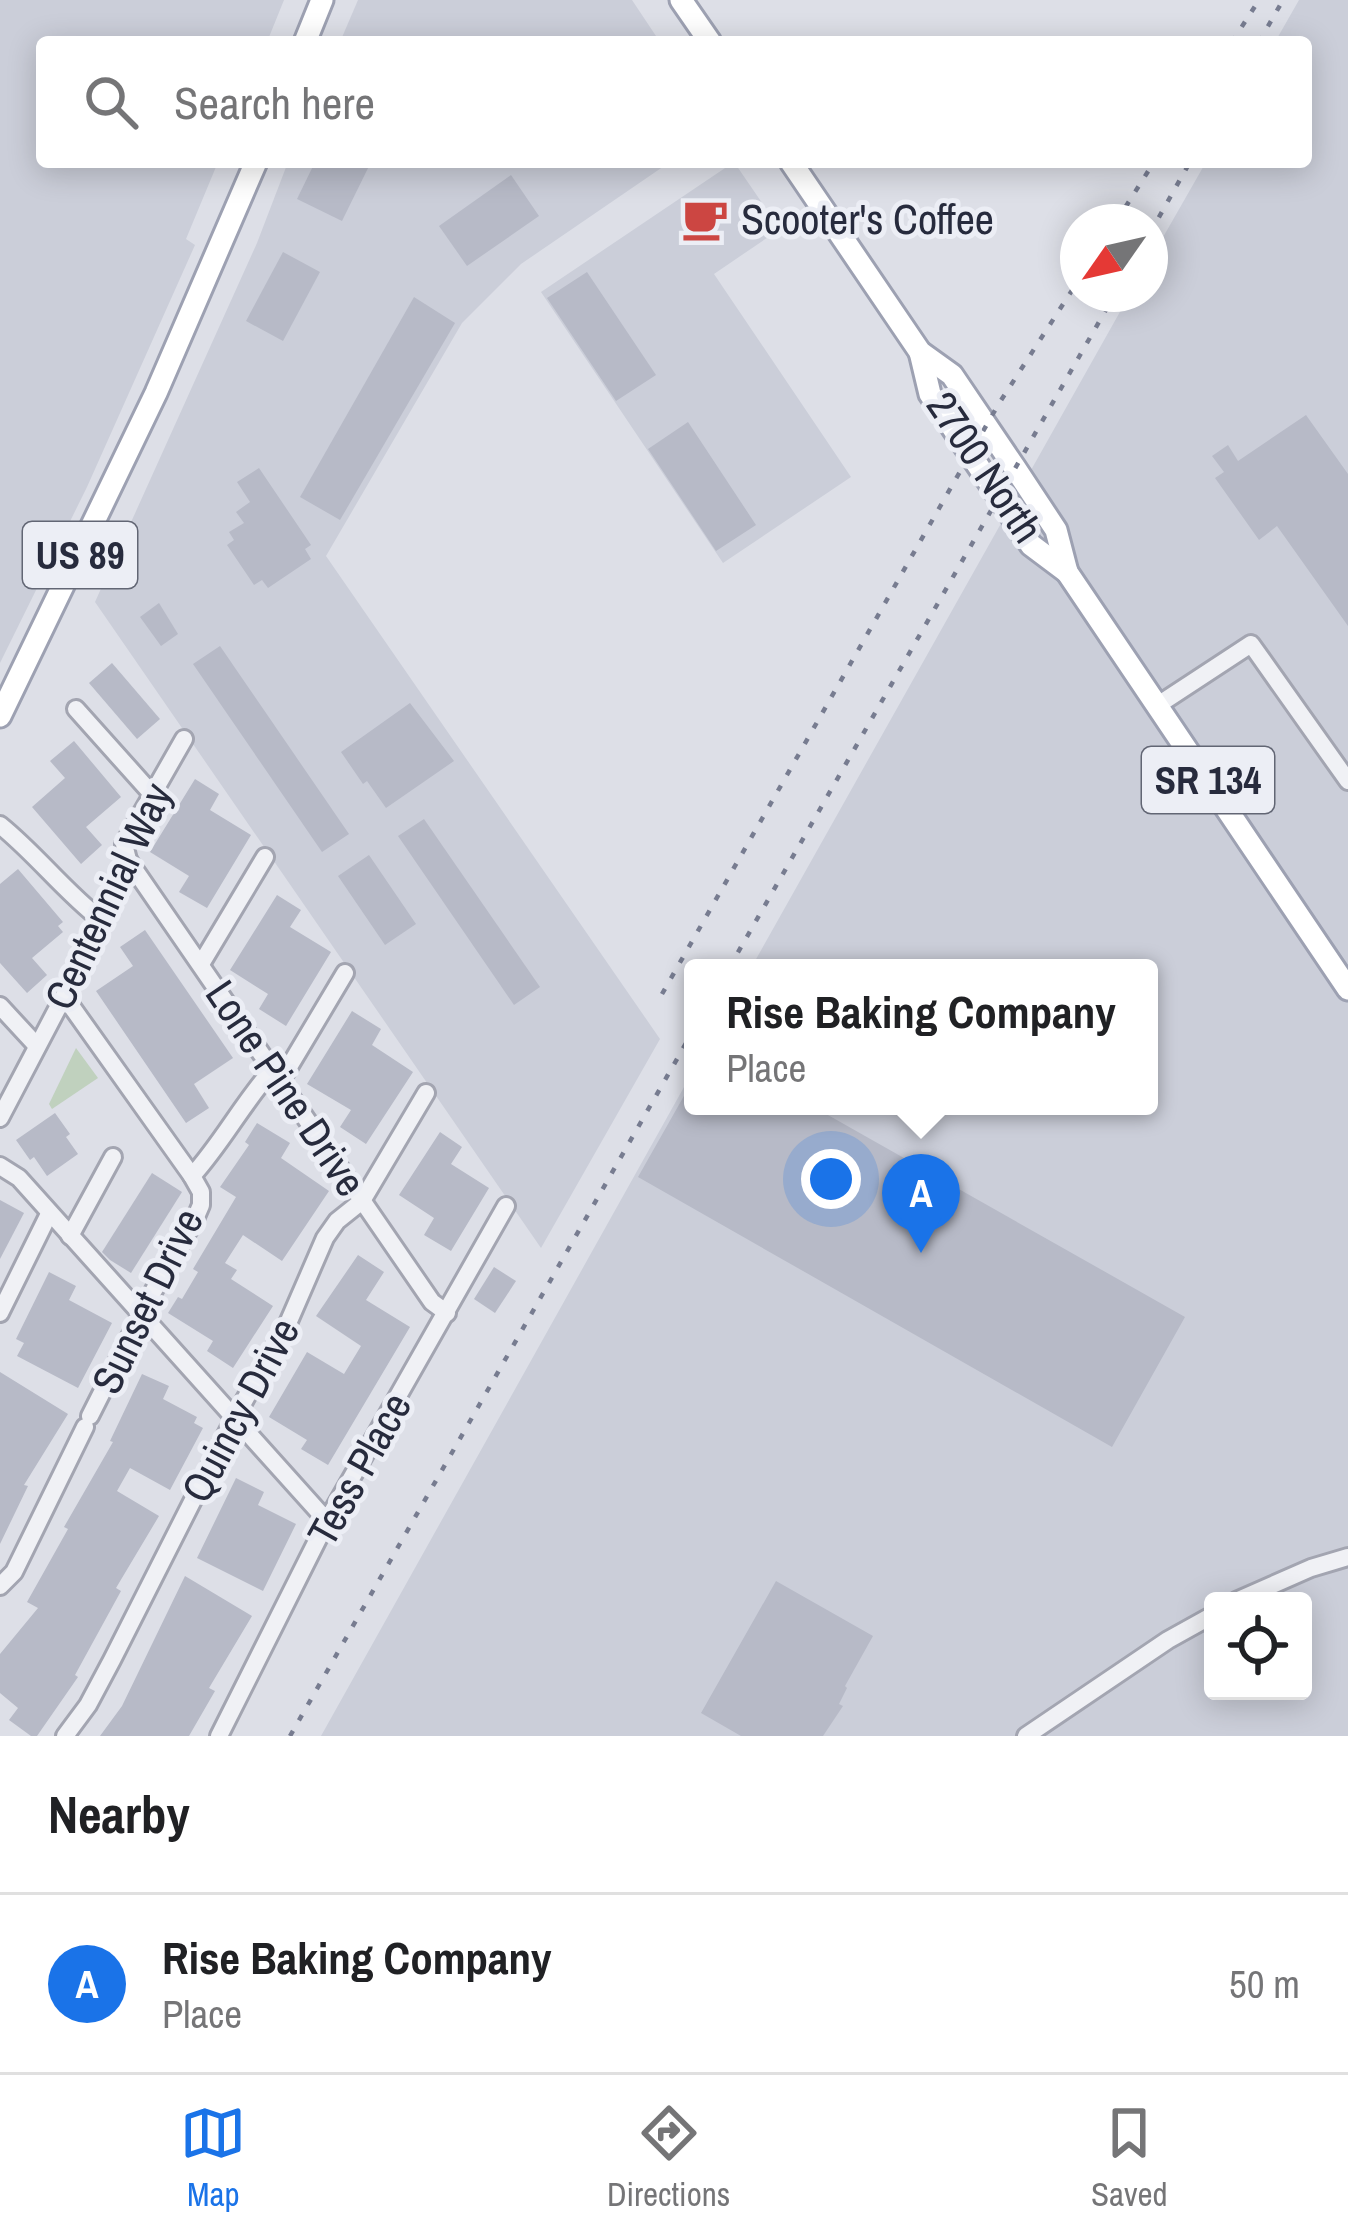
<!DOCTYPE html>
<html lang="en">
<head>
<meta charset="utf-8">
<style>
	body { margin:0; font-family:"Archivo Narrow",sans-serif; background:#f2f2f2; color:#202124 }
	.controls { position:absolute; right:36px; bottom:36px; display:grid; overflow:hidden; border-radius:12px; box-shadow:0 6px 30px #0003 }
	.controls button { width:108px; height:108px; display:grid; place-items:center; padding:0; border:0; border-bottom:3px solid #e0e0e0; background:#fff; color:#202124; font:60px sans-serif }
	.compass { position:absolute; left:1060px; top:204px; width:108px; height:108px; border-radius:50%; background:#fff; box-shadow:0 6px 30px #0003; rotate:236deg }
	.you { position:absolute; left:831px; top:1179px; width:42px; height:42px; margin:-30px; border:9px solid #fff; border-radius:50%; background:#1a73e8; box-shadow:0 0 0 18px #1a73e833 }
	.badge { display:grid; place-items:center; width:78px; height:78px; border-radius:50%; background:#1a73e8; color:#fff; font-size:39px; font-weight:700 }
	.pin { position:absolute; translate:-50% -99px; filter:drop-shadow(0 3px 6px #0008) }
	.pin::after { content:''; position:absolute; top:63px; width:42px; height:36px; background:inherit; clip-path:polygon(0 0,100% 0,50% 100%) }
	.popup { position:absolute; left:684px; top:959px; width:474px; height:156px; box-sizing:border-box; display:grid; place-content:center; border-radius:12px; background:#fff; filter:drop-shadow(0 3px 9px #0005); font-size:39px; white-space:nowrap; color:#757577 }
	.popup b { font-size:45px; color:#202124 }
	.popup::after { content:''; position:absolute; left:50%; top:100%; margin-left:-24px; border:24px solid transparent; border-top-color:#fff }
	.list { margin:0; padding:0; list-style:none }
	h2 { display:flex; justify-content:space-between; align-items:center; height:156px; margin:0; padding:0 48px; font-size:51px }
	h2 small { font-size:39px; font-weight:400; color:#757577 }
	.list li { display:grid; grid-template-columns:78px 1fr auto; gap:36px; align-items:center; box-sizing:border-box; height:180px; padding:0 48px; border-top:3px solid #e0e0e0 }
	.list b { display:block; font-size:45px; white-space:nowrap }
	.list p { margin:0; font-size:39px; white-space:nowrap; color:#757577 }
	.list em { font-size:39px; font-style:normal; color:#757577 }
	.icon { flex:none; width:66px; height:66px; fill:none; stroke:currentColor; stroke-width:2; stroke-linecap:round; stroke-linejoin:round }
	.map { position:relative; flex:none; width:1348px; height:1736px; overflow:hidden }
	.search { position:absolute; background:#fff; box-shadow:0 6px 30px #0003; left:36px; right:36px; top:36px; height:132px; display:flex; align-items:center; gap:30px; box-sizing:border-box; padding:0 42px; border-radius:12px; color:#757577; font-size:45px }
	.sheet { height:336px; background:#fff }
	nav { display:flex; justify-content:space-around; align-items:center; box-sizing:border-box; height:168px; border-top:3px solid #e0e0e0; background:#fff; font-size:33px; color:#757577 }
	nav a { display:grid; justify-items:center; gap:6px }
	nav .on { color:#1a73e8 }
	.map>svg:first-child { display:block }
	.built { fill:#cbced9; fill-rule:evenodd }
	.green { fill:#c0d1be }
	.building { fill:#b7bac7 }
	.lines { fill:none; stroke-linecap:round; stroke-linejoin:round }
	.minor-casing { stroke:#a3a5b1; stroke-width:22 }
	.major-casing { stroke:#9da1b2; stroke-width:27 }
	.minor { stroke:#f0f1f5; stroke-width:16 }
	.major { stroke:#fff; stroke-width:21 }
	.rail { stroke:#777c90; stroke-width:4.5; stroke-dasharray:6 12; stroke-linecap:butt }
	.labels { text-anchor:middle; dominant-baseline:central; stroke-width:10; stroke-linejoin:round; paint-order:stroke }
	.shield { fill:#eceef5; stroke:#626674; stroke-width:3 }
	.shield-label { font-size:39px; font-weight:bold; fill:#272b3d }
	.poi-label { font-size:42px; fill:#272b3d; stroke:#eceef5; text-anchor:start }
	.street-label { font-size:42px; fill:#272b3d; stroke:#eceef5 }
</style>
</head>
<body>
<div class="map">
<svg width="1348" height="1736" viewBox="0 0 1348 1736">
	<rect width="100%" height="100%" fill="#dddfe7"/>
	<!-- built -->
	<g class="built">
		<polygon points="0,0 284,0 267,42 42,42 42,162 218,162 186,239 195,245 87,487 0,663"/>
		<polygon points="358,0 632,0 660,42 340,42"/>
		<path d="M1299 0H1348V1736H321L693 1071V1106H1149V968H751L1130 294H1150V260L1206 162H1306V42H1275ZM1213 1601H1303V1691H1213Z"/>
		<polygon points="288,162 670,162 521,264 462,323 326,556 660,1039 541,1248 95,602 257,243"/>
		<polygon points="734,162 780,229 714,274 851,477 723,563 541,292"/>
	</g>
	<!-- green -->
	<polygon class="green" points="76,1048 98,1078 52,1109 49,1104"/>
	<!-- building -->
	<g class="building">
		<polygon points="315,162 371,162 342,221 297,199"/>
		<polygon points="511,175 539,216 467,266 439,226"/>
		<polygon points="283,252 320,272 283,341 246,321"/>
		<polygon points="587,272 656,375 616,401 547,298"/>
		<polygon points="414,297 455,323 340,520 300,497"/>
		<polygon points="1306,415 1348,474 1348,626 1277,526 1259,540 1215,478 1224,472 1212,456 1228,445 1238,461"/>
		<polygon points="688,422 756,525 716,551 648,449"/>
		<polygon points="259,468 311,545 305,549 311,559 268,588 262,580 254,585 227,545 234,540 229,532 244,523 236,512 250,502 237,482"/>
		<polygon points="159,603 178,634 161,646 140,617"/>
		<polygon points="220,646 349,834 322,852 193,664"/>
		<polygon points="112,663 160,719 137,739 89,683"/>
		<polygon points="410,703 454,761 386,808 367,781 363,784 341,752"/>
		<polygon points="74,741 121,797 86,827 102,845 81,864 32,807 65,778 50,761"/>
		<polygon points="195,779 219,794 210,810 251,835 207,908 179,892 189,876 150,852"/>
		<polygon points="424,819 540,987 514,1005 398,836"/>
		<polygon points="369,855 416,924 385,945 338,876"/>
		<polygon points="18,869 63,922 58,926 63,932 32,958 47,975 27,993 0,963 0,884"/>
		<polygon points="277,895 301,910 290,927 331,952 286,1026 259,1009 268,994 230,970"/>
		<polygon points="145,930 233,1058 194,1084 209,1108 186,1123 96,991 133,966 120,947"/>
		<polygon points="352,1011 381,1029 372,1045 413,1072 366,1144 340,1127 351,1110 307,1084"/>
		<polygon points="693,1080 693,1106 812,1106 1185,1317 1112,1447 638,1177"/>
		<polygon points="55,1113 70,1134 66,1137 78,1154 47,1176 34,1157 30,1160 16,1140"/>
		<polygon points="257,1123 290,1143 281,1158 329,1191 282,1261 243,1235 225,1263 237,1270 231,1279 273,1306 233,1368 207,1351 213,1341 168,1313 178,1297 182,1299 198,1272 193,1269 236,1197 220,1187 249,1145 245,1142"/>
		<polygon points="440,1132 462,1147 451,1164 489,1188 451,1251 424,1235 434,1218 399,1195"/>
		<polygon points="152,1173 182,1192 131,1273 110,1260 102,1252"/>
		<polygon points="0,1200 24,1213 0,1259"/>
		<polygon points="358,1255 384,1272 366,1300 410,1327 328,1465 301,1449 307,1440 269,1417 307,1352 344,1374 361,1346 316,1316"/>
		<polygon points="494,1267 516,1281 495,1313 474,1299"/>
		<polygon points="49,1272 76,1286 69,1300 112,1323 78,1388 17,1356 24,1343 16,1339"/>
		<polygon points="0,1372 68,1414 24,1485 28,1486 0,1544"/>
		<polygon points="142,1374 169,1386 163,1399 197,1417 194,1423 203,1428 170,1490 130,1468 117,1491 159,1516 116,1588 121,1591 75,1675 78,1677 37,1736 31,1736 9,1720 18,1708 0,1693 0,1654 38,1608 27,1602 68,1529 64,1527 113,1442 110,1441"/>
		<polygon points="236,1478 264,1492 258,1505 296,1524 263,1591 197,1558"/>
		<polygon points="185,1576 252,1616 209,1688 215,1691 189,1736 100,1736 122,1706"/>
		<polygon points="776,1581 873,1636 845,1686 847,1688 839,1704 843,1706 823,1736 741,1736 701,1713"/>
	</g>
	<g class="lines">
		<!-- minor casing -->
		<g class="minor-casing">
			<g id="minor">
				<polyline points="1158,705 1251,644 1348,781"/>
				<polyline points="76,709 152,794"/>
				<path d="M0 825C36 854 64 891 100 919"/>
				<polyline points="128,860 432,1302 447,1313"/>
				<polyline points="201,964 265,857"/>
				<polyline points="64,996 192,1176"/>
				<polyline points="0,1006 37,1046"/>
				<polyline points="280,1082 345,973"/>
				<polyline points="0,1118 64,996 128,860 124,844 184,739"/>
				<polyline points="0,1166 19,1178 327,1521"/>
				<polyline points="70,1236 113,1157"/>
				<polyline points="0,1313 49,1214"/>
				<path d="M90 1416 150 1297 195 1219 201 1205V1192L192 1176C222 1143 242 1104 272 1070"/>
				<polyline points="0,1586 14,1572 85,1427"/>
				<polyline points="1236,1601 1311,1568 1348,1557"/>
				<polyline points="65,1736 88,1705 112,1660 234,1419 289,1321 325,1238 337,1221 362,1201 426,1093"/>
				<polyline points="219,1736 327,1521 506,1206"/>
				<polyline points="1026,1736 1168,1640 1213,1615"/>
			</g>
		</g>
		<!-- major casing -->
		<g class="major-casing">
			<g id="major">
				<polyline points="681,0 710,42"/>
				<polyline points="305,42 322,0"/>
				<polyline points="791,162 920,352 952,375 1015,468 1056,530 1067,572 1348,989"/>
				<polyline points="920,352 930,394 999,497 1031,545 1067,572"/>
				<polyline points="0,716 156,393 256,162"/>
			</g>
		</g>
		<!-- minor -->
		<use href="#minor" class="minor"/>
		<!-- major -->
		<use href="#major" class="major"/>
		<!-- rail -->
		<g class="rail">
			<polyline points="1232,42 1259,0"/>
			<polyline points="1259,42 1283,0"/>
			<polyline points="1116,222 1154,162"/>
			<polyline points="1150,233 1190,162"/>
			<polyline points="729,968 1115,294"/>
			<polyline points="662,994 998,405 1078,281"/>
			<polyline points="290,1736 693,1031"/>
		</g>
	</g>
	<!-- icons -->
	<defs>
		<g id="cafe-bare" transform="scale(3.6)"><path d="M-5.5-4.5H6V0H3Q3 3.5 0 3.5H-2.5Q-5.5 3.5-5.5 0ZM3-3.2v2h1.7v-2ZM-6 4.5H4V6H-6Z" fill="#cc4642" stroke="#eceef5" stroke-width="2.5" paint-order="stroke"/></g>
	</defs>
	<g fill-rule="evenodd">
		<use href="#cafe-bare" x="705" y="219"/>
	</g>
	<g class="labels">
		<!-- shield labels -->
		<g class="shield">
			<rect x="23" y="522" width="114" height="66" rx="9"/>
			<rect x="1142" y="747" width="132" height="66" rx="9"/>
		</g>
		<g class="shield-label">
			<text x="80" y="555">US 89</text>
			<text x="1208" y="780">SR 134</text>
		</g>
		<!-- poi labels -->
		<g class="poi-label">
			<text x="741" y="219">Scooter's Coffee</text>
		</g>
		<!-- street labels -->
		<g class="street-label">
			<text transform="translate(985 467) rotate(56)">2700 North</text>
			<text transform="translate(108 896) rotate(-65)">Centennial Way</text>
			<text transform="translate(286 1088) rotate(56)">Lone Pine Drive</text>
			<text transform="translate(147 1301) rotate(-64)">Sunset Drive</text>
			<text transform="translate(240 1410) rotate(-62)">Quincy Drive</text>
			<text transform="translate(359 1469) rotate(-61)">Tess Place</text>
		</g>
	</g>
</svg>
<div class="controls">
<button><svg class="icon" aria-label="locate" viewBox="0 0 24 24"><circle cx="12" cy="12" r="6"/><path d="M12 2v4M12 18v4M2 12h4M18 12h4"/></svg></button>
</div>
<svg class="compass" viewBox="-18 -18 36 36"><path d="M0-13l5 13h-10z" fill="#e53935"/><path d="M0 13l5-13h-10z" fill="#757577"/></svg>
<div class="you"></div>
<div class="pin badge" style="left:921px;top:1253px">A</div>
<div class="popup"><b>Rise Baking Company</b>Place</div>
<div class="search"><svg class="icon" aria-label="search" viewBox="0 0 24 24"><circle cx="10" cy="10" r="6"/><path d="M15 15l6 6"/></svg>Search here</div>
</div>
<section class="sheet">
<h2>Nearby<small></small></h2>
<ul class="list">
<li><span class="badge">A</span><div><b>Rise Baking Company</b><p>Place</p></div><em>50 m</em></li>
</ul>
</section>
<nav>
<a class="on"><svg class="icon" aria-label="map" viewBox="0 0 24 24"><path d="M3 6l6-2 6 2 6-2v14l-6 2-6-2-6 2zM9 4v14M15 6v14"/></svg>Map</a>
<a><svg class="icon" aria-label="directions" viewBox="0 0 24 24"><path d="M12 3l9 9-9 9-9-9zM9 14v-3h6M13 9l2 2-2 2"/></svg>Directions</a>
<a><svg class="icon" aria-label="saved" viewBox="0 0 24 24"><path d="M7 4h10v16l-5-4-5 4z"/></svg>Saved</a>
</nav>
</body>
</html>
